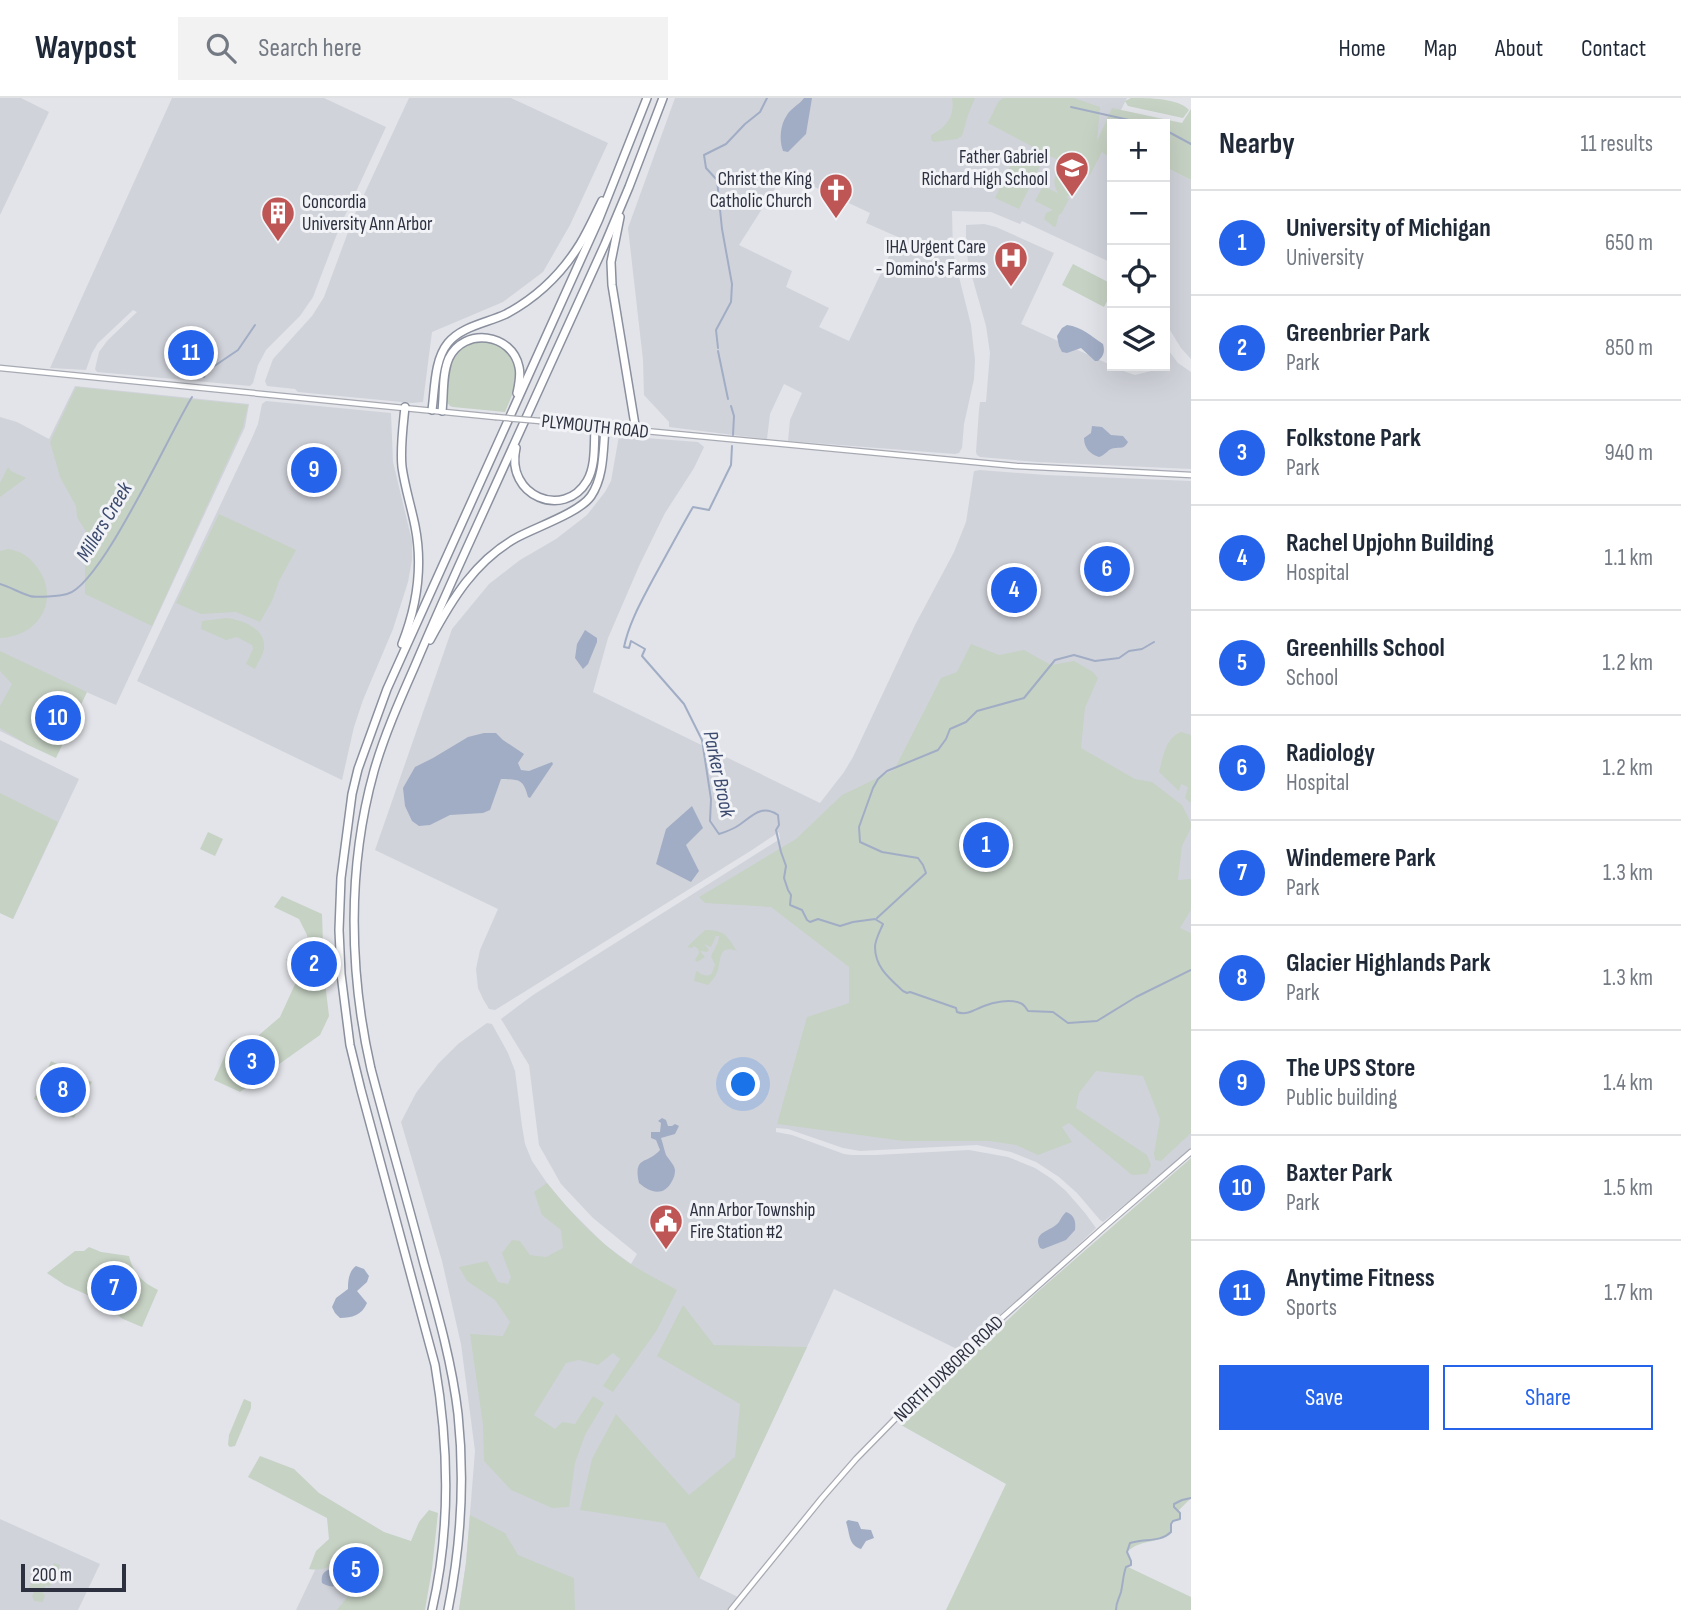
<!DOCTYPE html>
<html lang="en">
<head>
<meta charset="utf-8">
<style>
	body { margin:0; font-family:"Sofia Sans Condensed",sans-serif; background:#f2f2f3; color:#1f2937 }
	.controls { position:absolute; right:21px; top:21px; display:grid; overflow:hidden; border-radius:0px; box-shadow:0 7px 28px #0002 }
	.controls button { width:63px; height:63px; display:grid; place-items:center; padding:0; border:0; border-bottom:2px solid #e0e1e3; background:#fff; color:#1f2937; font:35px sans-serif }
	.scale { position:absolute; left:21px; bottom:18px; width:105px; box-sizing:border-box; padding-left:7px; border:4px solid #2c303f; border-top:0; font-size:19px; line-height:24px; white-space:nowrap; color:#2c303f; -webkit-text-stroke:5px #f2f3f6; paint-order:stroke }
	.you { position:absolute; left:744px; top:987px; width:24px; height:24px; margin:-18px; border:5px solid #fff; border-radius:50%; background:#1a73e8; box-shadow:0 0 0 10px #1a73e833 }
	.badge { display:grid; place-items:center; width:46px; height:46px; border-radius:50%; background:#2563eb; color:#fff; font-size:23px; font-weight:700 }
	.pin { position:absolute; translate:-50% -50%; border:4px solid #fff; box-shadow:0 2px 7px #0006 }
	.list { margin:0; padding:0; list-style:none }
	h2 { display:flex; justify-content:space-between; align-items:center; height:91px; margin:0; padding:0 28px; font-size:30px }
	h2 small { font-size:23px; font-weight:400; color:#747a83 }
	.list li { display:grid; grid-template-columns:46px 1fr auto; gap:21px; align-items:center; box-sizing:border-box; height:105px; padding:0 28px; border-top:2px solid #e0e1e3 }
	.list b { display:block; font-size:26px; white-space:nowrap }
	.list p { margin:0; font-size:23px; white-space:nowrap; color:#747a83 }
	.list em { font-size:23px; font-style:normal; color:#747a83 }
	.actions { display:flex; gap:14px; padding:21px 28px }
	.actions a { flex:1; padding:16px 0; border:2px solid #2563eb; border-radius:0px; text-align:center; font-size:24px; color:#2563eb }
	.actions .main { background:#2563eb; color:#fff }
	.icon { flex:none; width:38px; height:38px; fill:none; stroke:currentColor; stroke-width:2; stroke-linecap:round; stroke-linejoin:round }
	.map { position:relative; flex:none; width:1191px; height:1512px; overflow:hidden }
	header { display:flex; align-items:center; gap:42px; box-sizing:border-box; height:98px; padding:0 35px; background:#fff; border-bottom:2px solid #e0e1e3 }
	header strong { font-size:33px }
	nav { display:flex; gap:38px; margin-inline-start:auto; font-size:24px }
	.search { width:490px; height:63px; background:#f2f2f3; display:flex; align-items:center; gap:18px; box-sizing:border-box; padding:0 24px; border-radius:0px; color:#747a83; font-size:26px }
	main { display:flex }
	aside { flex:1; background:#fff }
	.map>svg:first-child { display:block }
	.built { fill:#d1d3db; fill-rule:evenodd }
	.green { fill:#c6d2c4 }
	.water { fill:#a1adc5 }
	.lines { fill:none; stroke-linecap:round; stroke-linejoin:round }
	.stream { stroke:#a1adc5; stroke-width:2 }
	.secondary-casing { stroke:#a8aab3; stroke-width:7 }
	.highway-casing { stroke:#8b909e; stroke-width:10 }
	.secondary { stroke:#fff; stroke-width:4.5 }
	.highway { stroke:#fff; stroke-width:7 }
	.secondary-bridge-casing { stroke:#a8aab3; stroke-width:7; stroke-linecap:butt }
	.secondary-bridge { stroke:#fff; stroke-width:4.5 }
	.labels { text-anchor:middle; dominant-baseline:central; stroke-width:6; stroke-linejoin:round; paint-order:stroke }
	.poi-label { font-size:19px; fill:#2c303f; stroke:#f2f3f6; text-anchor:end }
	.street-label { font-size:19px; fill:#2c303f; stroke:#f2f3f6 }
	.water-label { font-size:21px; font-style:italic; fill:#3b4a6e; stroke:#f2f3f6 }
</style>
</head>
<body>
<header>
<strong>Waypost</strong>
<div class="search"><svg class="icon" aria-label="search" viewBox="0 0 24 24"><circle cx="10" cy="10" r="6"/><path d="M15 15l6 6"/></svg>Search here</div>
<nav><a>Home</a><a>Map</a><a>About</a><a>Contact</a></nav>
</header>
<main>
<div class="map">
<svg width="1191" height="1512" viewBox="0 0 1191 1512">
	<rect width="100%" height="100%" fill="#e2e4e9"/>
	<!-- built -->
	<g class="built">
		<polygon points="0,0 21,0 49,14 0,117"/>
		<polygon points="172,0 324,0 386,29 340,128 313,199 300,218 266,252 258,267 253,285 250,288 97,274 95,271 99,254 107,243 137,214 133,212 98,245 92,255 86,272 50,270"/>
		<polygon points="409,0 511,0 608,45 570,127 543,174 503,204 432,234 423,304 412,305 298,294 295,291 267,288 265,283 273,261 312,218 324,199 354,118"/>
		<path d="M675 0H1127L1114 26H1112L1107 58 1112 61V165L1022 123 1020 126 991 114 952 113 953 155 971 227 975 262 974 281 964 326 962 350 959 355 955 356 788 343 790 322 802 295 784 286 770 316 767 341 669 329V324L644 297 643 262 628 130ZM785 75 870 115 866 125 898 139 849 243 819 229 829 210 786 189 792 173 739 147Z"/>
		<polygon points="1165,69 1191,82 1191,261 1181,250 1165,224"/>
		<polygon points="984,126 996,129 1054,155 1021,226 1126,274 1135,277 1151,273 1156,268 1165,268 1165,258 1169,253 1178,265 1191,274 1191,371 1037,364 980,359 977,357 976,354 979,312 980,304 986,304 990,255 986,228 969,168 966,151 966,127"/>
		<polygon points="75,288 249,306 245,329 116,607 59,582 28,647 0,633 0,319 17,324 49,341"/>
		<polygon points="266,303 391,315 393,364 412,443 412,462 408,484 393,531 363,602 354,629 342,682 137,583 252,340 258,326 262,306"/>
		<polygon points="619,338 698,344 704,349 694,370 665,415 640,466 608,540 593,594 820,705 844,674 853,659 915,527 954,454 966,424 974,373 980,372 1046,377 1191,383 1191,1050 1156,1081 1103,1124 1100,1122 1077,1095 1059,1079 1036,1064 1011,1054 977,1047 860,1053 843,1050 788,1031 776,1030 776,1034 792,1037 844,1056 852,1057 876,1057 969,1052 1008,1059 1035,1070 1052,1081 1066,1093 1085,1115 1096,1130 1053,1171 959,1252 834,1191 699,1480 738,1499 727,1512 459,1512 466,1465 475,1353 461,1246 442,1163 401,1024 416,995 438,966 458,946 473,935 487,925 492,926 508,955 515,973 522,1028 525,1046 532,1063 547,1085 567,1109 604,1146 631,1166 637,1156 593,1120 561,1086 539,1047 529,967 501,921 533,897 780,741 779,734 752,752 495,912 489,911 483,901 478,890 476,871 480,852 498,811 375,752 452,531 489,486 520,462 556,441 587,417 605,394 611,383"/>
		<polygon points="0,642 79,681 13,821 0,815"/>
		<polygon points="0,1421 100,1466 78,1512 0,1512"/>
		<polygon points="337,1426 399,1459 388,1512 296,1512"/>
	</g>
	<!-- green -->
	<g class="green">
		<path d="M952 0H975L968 17 962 38 957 41 934 44 931 42V37C947 29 955 18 952 0Z"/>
		<polygon points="1003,0 1074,0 1100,9 1097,43 1112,10 1182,25 1191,11 1191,82 1165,69 1165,26 1112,26 1112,61 1102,54 1090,77 1052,59 988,25 998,4"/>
		<path d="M1131 0C1149 0 1178 0 1189 12L1183 20 1128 8 1125 3Z"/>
		<polygon points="1016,56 1040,68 1019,111 995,100"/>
		<path d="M1059 73H1062L1076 80 1079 79 1080 82 1077 83 1069 98 1066 99 1069 101 1061 116H1059L1056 128 1054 129 1044 121 1046 115 1053 112 1035 103 1043 88 1058 95C1054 88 1052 80 1059 73Z"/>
		<polygon points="1073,166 1112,186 1112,194 1104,209 1062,187"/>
		<polygon points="474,242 499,245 514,259 518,283 505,314 453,309 450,308 446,303 451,263 457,253"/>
		<polygon points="76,289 248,307 243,329 152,528 85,496 85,432 77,419 76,408 60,379 50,344"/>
		<polygon points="8,369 11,373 26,380 0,399 0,385"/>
		<polygon points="219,416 296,452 279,483 272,503 260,524 236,514 201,516 176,505"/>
		<path d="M8 451C22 453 31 460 39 472 60 504 37 539 0 540V453Z"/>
		<path d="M226 520C244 522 270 532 263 555 261 560 257 566 255 571L246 566 253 551 252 547 237 539 226 542 201 531 202 523Z"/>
		<polygon points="971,546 999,557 1024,552 1051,567 1074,563 1093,574 1098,580 1085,610 1081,650 1135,681 1152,684 1182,707 1191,725 1191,730 1182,748 1178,782 1191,781 1191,812 1180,830 1191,835 1191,1035 1161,1063 1155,1062 1154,1055 1160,1021 1143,978 1096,973 1079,995 1076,1010 1147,1057 1151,1067 1147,1076 1132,1077 1069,1025 1062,1029 1072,1044 1038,1057 1016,1047 989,1043 904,1043 777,1026 807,919 849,905 849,869 771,809 705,805 699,799 796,741 842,697 894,672 941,580 957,574"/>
		<polygon points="0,553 87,594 56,660 28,647 0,630 0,608 12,586 0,573"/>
		<path d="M1181 634 1191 637V705L1185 700 1188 689 1181 686 1179 693 1159 674C1163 660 1165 640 1181 634Z"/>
		<polygon points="0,695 58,724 13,821 0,815"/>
		<polygon points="208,734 223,741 215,758 200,751"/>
		<polygon points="282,798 322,816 324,876 329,918 320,937 240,994 214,982 231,944 234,942 239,941 246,946 252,947 257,944 259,937 280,919 302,871 286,862 286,861 303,868 310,854 307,837 299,821 274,809"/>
		<path d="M705 832C725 832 726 837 737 853 719 846 721 860 718 872 716 878 712 883 708 887L694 883 696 874 697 873C701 877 708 880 712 875L715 867 711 858 718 844 719 838H716L711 849 704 846 709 852 707 854 700 853 705 859 697 864 695 862 699 855 698 851 694 848 692 850 687 849Z"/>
		<polygon points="51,963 92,984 74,1020 34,1001"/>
		<path d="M1191 1060V1400L1178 1413 1180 1415V1421L1173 1422 1171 1425V1434C1159 1446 1140 1441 1127 1454L1131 1463V1467L1128 1469 1191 1499V1512H946L1006 1386 901 1327 960 1267 1034 1197Z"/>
		<path d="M547 1085C571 1115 598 1144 629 1165 644 1175 661 1183 677 1192L657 1232 613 1294 603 1288 620 1261 613 1255 598 1267 579 1262 566 1265 534 1317 555 1331 562 1324 575 1326 593 1298 604 1305 585 1337 575 1365 569 1409 552 1410 511 1392 484 1363 483 1327 470 1236 503 1238 510 1224 495 1202 467 1183 459 1169 487 1163 498 1184 508 1186 511 1179 502 1155 512 1142 520 1143 530 1157 546 1159 563 1150 561 1132 542 1117 534 1094Z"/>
		<path d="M89 1149 101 1154 129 1158C133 1175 143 1185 158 1192L142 1229 123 1221 92 1199 65 1187 47 1175 75 1153H84Z"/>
		<polygon points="683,1207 714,1247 807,1249 699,1481 665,1425 580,1412 592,1361 616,1316 689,1397 735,1359 740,1306 657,1258"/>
		<polygon points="244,1301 251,1304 251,1310 235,1348 230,1349 228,1347 229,1337"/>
		<path d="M260 1358 294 1371 319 1395 384 1434 411 1443 419 1424 429 1412 438 1415 432 1471 425 1512H337L352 1493 363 1456 350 1454C338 1465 325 1474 309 1471L316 1453 329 1441 327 1420 248 1379Z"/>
		<polygon points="470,1417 505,1435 518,1457 574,1480 575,1512 459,1512 466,1465"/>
		<polygon points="54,1465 60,1467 56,1479 49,1489 46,1487 43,1495 40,1494 45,1497 43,1504 34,1503 32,1498 35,1492 29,1490 32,1483 37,1484 33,1482 38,1475 49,1475"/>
	</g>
	<!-- water -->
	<g class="water">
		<path d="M804 0H812L806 36 788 54 783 53C779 42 780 27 787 17 791 10 799 7 804 0Z"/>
		<path d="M1067 227C1082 229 1091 238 1103 246 1105 253 1104 258 1098 263H1095L1081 250 1067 255 1062 254 1059 248 1057 238 1062 230Z"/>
		<path d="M1092 328 1102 329 1111 337 1123 338 1128 344C1123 353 1119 348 1111 351 1107 353 1105 357 1099 359 1090 356 1084 350 1084 340L1091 335Z"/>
		<polygon points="585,532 597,540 597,544 588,566 583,571 575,560 577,546"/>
		<path d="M484 635H496L503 642 524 656 518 665 521 672 529 673 552 664 553 666 530 700 528 699C523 680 519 682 501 681L490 712 483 715 450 717 430 727 419 728 412 723 405 708 403 690 415 669 433 660 468 639Z"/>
		<polygon points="692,708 703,730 686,747 699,773 691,784 656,766 666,731"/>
		<path d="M662 1020 666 1022 668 1028H672L675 1026 679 1028 675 1036 661 1040C663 1046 664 1051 666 1057 669 1062 674 1066 675 1072 675 1076 674 1080 672 1083 664 1099 650 1095 639 1085 633 1057 647 1067 660 1052L656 1042 651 1040V1034H660L661 1025 658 1023Z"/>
		<path d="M1066 1114C1075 1117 1076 1124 1075 1132L1066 1142 1043 1151 1040 1150C1032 1133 1051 1134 1059 1124 1061 1120 1063 1117 1066 1114Z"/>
		<path d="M356 1168 364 1171 369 1178 367 1184 357 1193 367 1205C362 1217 352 1220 340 1220L335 1215 332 1209 336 1200 348 1191C348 1182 349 1173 356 1168Z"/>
		<path d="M848 1422 858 1424 861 1431 871 1432 874 1440 866 1443 861 1451C848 1447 850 1435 846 1424Z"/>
		<path d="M337 1470 344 1472 346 1479C340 1489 332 1491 322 1485 320 1474 327 1471 337 1470Z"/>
	</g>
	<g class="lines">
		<!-- stream -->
		<g class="stream">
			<polyline points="1071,9 1147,26"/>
			<polyline points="1165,32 1191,46"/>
			<polyline points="718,250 716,232 731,204 732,186 722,131 717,82 706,70 704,57 726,46 745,26 760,14 767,0"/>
			<polyline points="718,253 728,301"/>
			<polyline points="204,279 207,273 238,252 255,227"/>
			<polyline points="731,308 734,318 733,337"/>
			<path d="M732 348 731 367 709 412 693 409C679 433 666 458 652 483 641 504 629 525 624 549L629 550 631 543 645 551 642 558 684 606 702 642 711 701 710 723 719 736C725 734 731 732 736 729 751 720 760 705 778 717L779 727 776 732 781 754 786 768 784 780 788 792 791 797 790 807 802 812 807 822 810 824 818 821 840 828 853 824 875 821 883 826C880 833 875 842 875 849 875 869 889 880 903 893L907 895 910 894 956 910 957 914C967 918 975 911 984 908 993 904 1010 901 1020 905 1024 906 1026 910 1028 913L1053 914 1068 925 1097 923 1136 899 1191 872"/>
			<path d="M0 486C10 489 20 495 30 498 36 500 60 498 67 496 101 488 170 334 192 299"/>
			<polyline points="877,820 926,775 923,767 918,760 882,754 860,744 859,729 873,690 878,681 887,673 938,652 946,641 950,631 966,624 977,613 1024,600 1055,562 1074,557 1095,563 1119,560 1129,553 1142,551 1154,544"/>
			<path d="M1116 1512C1116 1504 1119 1501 1121 1494 1123 1485 1123 1477 1126 1469L1131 1467V1463L1127 1454 1130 1445C1144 1440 1160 1445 1171 1434V1426L1173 1423 1180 1421V1415L1174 1409V1406L1182 1402 1191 1400"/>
		</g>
		<!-- secondary casing -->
		<g class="secondary-casing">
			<g id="secondary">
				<polyline points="0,270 495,319"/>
				<polyline points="540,323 1016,368 1191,377"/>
				<polyline points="731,1512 822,1400 856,1361 940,1275 1103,1130 1191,1054"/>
			</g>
		</g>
		<!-- highway casing -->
		<g class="highway-casing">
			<g id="highway">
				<polyline points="620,119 611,164 612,187 636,333"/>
				<path d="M432 312C435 291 434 262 448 245 462 228 487 225 506 216 536 200 562 175 580 146 588 133 595 117 602 103"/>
				<path d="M442 313C444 296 442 276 449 260 464 229 512 235 519 269 521 278 519 286 517 295"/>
				<path d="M516 350C505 398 564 422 587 383 596 368 594 346 595 329"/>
				<path d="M430 542C452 501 475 463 516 440 536 429 579 415 591 398 604 379 603 352 605 330"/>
				<path d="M402 546C417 508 423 468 415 428 411 408 405 390 402 369 400 350 403 329 405 309"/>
				<path d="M432 1512C451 1430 449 1349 435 1267L361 992 350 947 341 876 339 832 341 780 352 696 358 671 387 591 599 121 647 0"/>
				<path d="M448 1512C461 1447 465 1382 458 1316 452 1265 438 1216 424 1166 407 1101 388 1036 371 971 349 874 347 770 374 673 384 638 399 604 414 570 434 523 455 476 476 430 519 335 562 241 605 146L629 89 663 0"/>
			</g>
		</g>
		<!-- secondary -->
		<use href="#secondary" class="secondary"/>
		<!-- highway -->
		<use href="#highway" class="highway"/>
		<!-- secondary-bridge casing -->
		<g class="secondary-bridge-casing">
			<polyline id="secondary-bridge" points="495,319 540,323"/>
		</g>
		<!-- secondary-bridge -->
		<use href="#secondary-bridge" class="secondary-bridge"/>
	</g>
	<!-- icons -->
	<defs>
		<g id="school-pin" transform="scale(1.75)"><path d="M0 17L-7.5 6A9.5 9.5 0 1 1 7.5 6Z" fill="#bf5656" stroke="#f2f3f6"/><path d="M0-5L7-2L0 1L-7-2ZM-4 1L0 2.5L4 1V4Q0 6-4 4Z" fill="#fff"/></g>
		<g id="church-pin" transform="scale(1.75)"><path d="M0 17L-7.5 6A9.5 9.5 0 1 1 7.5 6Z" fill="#bf5656" stroke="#f2f3f6"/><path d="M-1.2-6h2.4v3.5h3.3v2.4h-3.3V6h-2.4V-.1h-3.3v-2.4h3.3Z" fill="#fff"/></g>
		<g id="building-pin" transform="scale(1.75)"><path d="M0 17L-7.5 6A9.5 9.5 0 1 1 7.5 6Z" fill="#bf5656" stroke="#f2f3f6"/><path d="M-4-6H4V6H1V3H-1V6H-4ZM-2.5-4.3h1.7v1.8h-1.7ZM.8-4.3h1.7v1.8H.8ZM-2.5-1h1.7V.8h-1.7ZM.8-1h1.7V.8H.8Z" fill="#fff"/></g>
		<g id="hospital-pin" transform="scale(1.75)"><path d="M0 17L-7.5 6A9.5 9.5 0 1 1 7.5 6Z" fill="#bf5656" stroke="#f2f3f6"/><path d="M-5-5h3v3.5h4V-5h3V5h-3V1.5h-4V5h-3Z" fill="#fff"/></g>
		<g id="civic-pin" transform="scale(1.75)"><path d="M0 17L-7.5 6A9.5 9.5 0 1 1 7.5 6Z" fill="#bf5656" stroke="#f2f3f6"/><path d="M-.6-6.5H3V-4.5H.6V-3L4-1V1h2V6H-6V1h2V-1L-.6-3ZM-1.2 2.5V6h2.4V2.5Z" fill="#fff"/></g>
	</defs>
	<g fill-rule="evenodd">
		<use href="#school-pin" x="1072" y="70"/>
		<use href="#church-pin" x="836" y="92"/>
		<use href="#building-pin" x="278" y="115"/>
		<use href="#hospital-pin" x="1011" y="160"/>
		<use href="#civic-pin" x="666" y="1123"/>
	</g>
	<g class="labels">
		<!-- poi labels -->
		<g class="poi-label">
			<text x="1048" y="59">Father Gabriel<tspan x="1048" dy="22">Richard High School</tspan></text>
			<text x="812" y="81">Christ the King<tspan x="812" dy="22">Catholic Church</tspan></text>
			<text x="302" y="104" text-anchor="start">Concordia<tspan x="302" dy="22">University Ann Arbor</tspan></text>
			<text x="986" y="149">IHA Urgent Care<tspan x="986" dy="22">- Domino's Farms</tspan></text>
			<text x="690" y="1112" text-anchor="start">Ann Arbor Township<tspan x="690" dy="22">Fire Station #2</tspan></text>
		</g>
		<!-- street labels -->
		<g class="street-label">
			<text transform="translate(595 329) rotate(6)">PLYMOUTH ROAD</text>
			<text transform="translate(949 1271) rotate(-44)">NORTH DIXBORO ROAD</text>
		</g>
		<!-- water labels -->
		<g class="water-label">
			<text transform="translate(104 424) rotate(-59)">Millers Creek</text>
			<text transform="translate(719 676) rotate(78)">Parker Brook</text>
		</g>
	</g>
</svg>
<div class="controls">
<button>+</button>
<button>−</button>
<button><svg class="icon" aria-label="locate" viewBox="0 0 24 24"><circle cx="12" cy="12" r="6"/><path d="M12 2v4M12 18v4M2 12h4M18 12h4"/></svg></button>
<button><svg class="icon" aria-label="layers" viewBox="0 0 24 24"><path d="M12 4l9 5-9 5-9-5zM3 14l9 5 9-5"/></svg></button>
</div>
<div class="scale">200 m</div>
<div class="you"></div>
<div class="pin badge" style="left:986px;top:747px">1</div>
<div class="pin badge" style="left:314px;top:866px">2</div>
<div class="pin badge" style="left:252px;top:964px">3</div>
<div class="pin badge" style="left:1014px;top:492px">4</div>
<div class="pin badge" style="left:356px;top:1472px">5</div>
<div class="pin badge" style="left:1107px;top:471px">6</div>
<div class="pin badge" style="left:114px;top:1190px">7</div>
<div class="pin badge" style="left:63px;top:992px">8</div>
<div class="pin badge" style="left:314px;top:372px">9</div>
<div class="pin badge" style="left:58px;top:620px">10</div>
<div class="pin badge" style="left:191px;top:255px">11</div>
</div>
<aside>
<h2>Nearby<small>11 results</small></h2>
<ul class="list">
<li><span class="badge">1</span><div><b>University of Michigan</b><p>University</p></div><em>650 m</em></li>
<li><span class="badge">2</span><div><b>Greenbrier Park</b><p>Park</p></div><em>850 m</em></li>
<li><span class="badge">3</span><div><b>Folkstone Park</b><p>Park</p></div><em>940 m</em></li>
<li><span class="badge">4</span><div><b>Rachel Upjohn Building</b><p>Hospital</p></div><em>1.1 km</em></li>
<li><span class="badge">5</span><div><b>Greenhills School</b><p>School</p></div><em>1.2 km</em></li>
<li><span class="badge">6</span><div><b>Radiology</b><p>Hospital</p></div><em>1.2 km</em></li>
<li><span class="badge">7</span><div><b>Windemere Park</b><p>Park</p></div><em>1.3 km</em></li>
<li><span class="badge">8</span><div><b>Glacier Highlands Park</b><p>Park</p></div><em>1.3 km</em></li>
<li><span class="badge">9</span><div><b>The UPS Store</b><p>Public building</p></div><em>1.4 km</em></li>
<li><span class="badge">10</span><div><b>Baxter Park</b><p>Park</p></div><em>1.5 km</em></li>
<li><span class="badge">11</span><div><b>Anytime Fitness</b><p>Sports</p></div><em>1.7 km</em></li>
</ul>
<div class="actions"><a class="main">Save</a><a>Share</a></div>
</aside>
</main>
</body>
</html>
